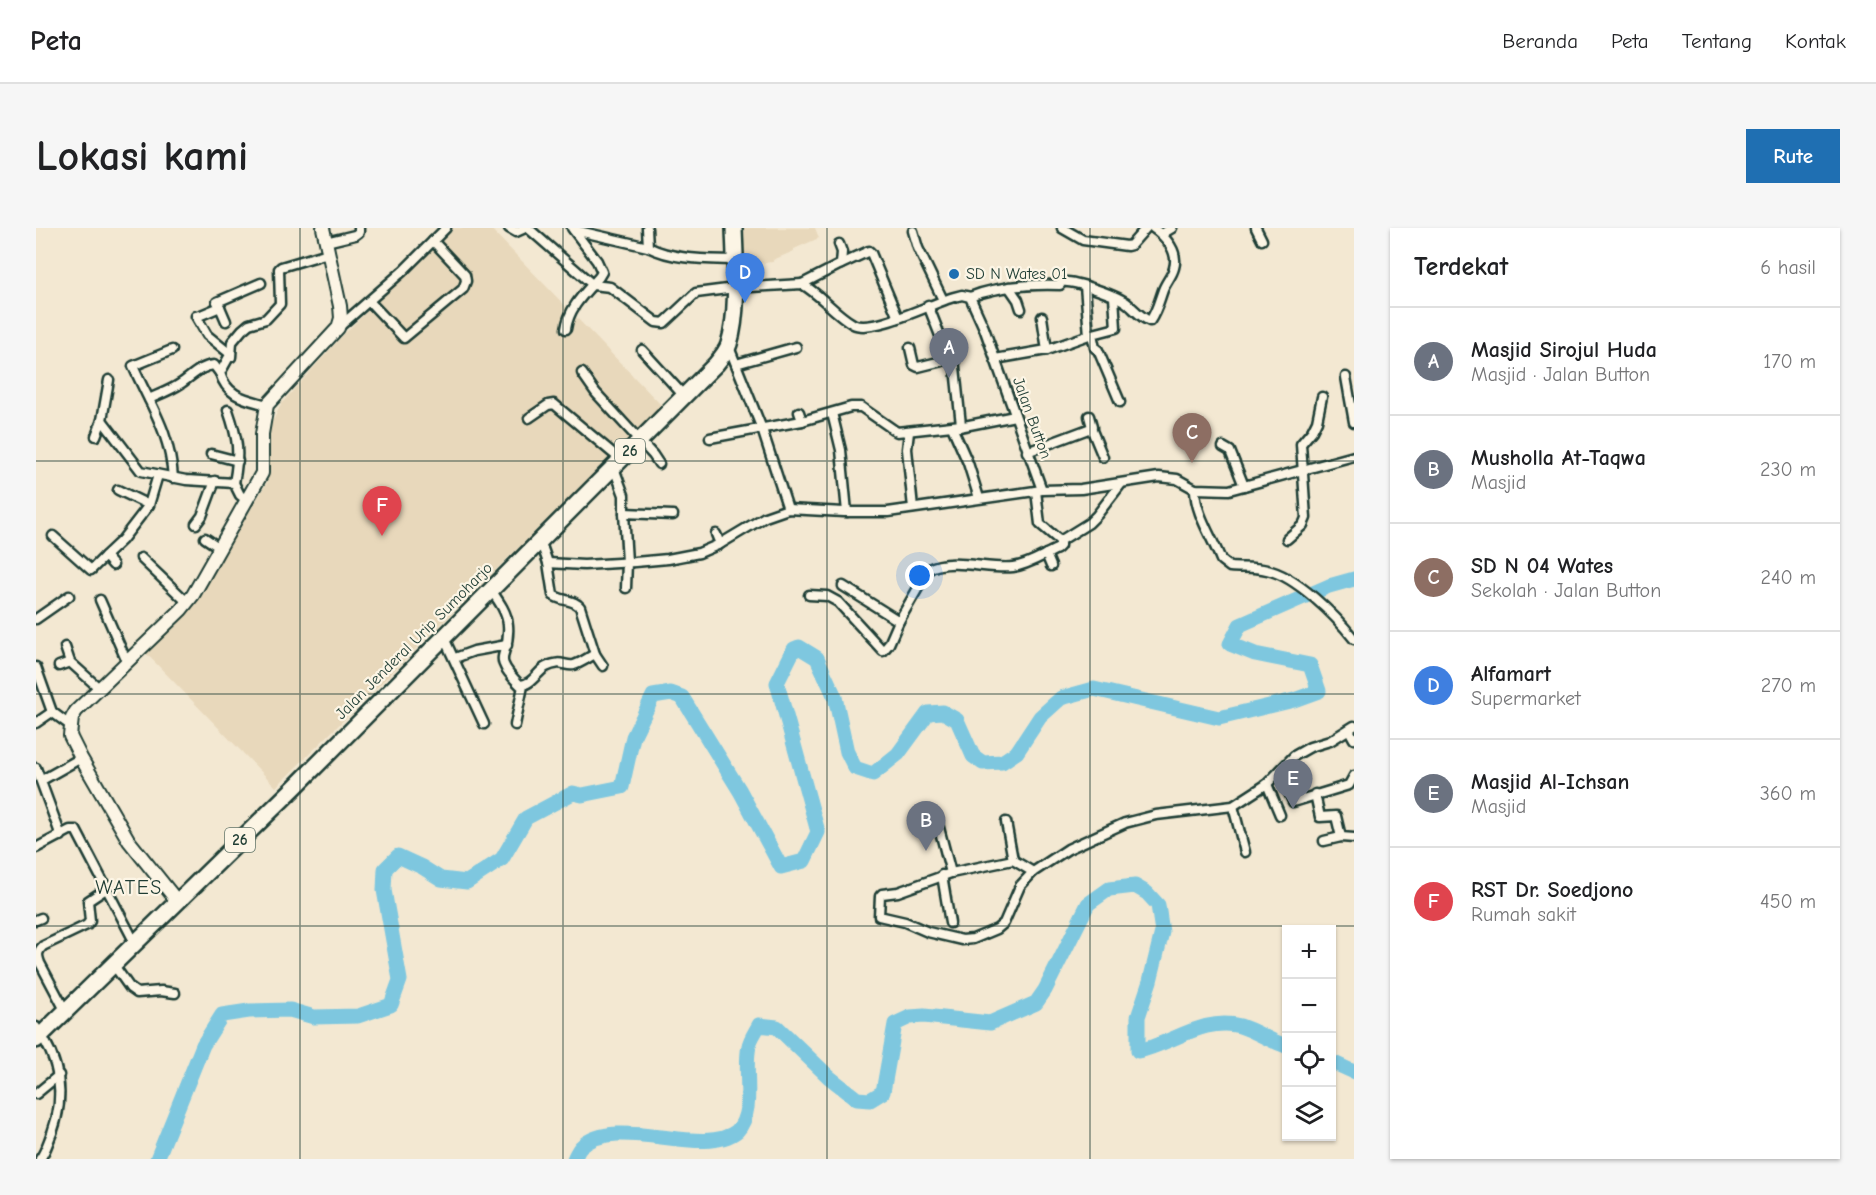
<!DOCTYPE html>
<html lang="id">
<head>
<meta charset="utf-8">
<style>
	body { margin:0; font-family:"Comic Neue",sans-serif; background:#f6f6f6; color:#202124 }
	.controls { position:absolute; right:18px; bottom:18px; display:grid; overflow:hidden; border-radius:0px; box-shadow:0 2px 4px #0004 }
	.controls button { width:54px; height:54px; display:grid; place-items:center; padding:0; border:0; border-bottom:2px solid #e0e0e0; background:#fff; color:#202124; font:30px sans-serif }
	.you { position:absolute; left:884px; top:348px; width:21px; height:21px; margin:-15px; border:4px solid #fff; border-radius:50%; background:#1a73e8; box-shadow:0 0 0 9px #1a73e833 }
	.badge { display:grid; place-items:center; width:39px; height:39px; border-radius:50%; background:#1f6fb2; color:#fff; font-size:20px; font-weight:700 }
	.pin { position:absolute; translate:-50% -50px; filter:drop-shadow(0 2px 3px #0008) }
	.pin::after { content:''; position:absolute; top:32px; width:21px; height:18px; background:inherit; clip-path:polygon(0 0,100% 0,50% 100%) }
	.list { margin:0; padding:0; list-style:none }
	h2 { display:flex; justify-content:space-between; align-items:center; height:78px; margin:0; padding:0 24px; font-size:26px }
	h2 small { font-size:20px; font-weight:400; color:#757577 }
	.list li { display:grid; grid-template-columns:39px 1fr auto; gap:18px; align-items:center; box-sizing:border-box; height:108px; padding:0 24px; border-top:2px solid #e0e0e0 }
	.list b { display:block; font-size:22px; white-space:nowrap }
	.list p { margin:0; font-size:20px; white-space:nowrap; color:#757577 }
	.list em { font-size:20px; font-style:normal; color:#757577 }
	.icon { flex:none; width:33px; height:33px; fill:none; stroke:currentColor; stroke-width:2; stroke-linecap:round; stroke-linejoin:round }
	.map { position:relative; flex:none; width:1318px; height:931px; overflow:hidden; border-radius:0px }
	header { display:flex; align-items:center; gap:36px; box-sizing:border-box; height:84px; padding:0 30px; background:#fff; border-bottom:2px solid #e0e0e0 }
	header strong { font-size:28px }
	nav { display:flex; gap:33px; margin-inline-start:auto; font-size:21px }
	.intro { display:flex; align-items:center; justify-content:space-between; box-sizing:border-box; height:144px; padding:0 36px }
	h1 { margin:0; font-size:42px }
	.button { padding:15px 27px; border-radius:0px; background:#1f6fb2; color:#fff; font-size:21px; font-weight:700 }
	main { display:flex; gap:36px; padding:0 36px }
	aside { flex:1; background:#fff; border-radius:0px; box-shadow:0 2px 4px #0004 }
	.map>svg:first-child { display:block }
	.built { fill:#e8d8bb }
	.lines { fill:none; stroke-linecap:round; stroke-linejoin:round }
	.river { stroke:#7ec7df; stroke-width:15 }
	.street-casing { stroke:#1f3d34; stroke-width:13 }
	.secondary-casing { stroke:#1f3d34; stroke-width:16 }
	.highway-casing { stroke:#1f3d34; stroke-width:20 }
	.street { stroke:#fcf5e5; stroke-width:8 }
	.secondary { stroke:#fcf5e5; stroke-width:12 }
	.highway { stroke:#fcf5e5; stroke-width:15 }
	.grid { fill:none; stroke:#1f3d34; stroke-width:1.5; stroke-opacity:0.55 }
	.poi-dot { fill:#1f6fb2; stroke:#fcf5e5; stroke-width:2 }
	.labels { text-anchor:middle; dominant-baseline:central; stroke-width:4.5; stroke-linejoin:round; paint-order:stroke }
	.shield { fill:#fcf5e5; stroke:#617469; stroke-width:1.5 }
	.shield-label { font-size:15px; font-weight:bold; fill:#1f3d34 }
	.poi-label { font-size:16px; fill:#1f3d34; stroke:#fcf5e5; text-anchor:start }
	.street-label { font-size:16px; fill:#1f3d34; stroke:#fcf5e5 }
	.quarter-label { font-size:20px; letter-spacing:1.5px; fill:#1f3d34; stroke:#fcf5e5 }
</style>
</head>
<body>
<header>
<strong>Peta</strong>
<nav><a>Beranda</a><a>Peta</a><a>Tentang</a><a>Kontak</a></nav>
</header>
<div class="intro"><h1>Lokasi kami</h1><a class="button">Rute</a></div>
<main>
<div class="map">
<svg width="1318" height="931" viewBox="0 0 1318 931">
	<rect width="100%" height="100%" fill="#f3e8d2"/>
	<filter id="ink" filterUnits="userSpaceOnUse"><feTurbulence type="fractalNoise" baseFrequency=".0167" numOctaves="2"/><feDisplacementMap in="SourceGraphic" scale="12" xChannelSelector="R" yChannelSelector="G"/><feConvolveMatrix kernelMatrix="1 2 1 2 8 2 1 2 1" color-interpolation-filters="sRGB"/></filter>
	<g filter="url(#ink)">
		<!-- built -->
		<g class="built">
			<polygon points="417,0 454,0 626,178 240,559 106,421 165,363 232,253 233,201 245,176 309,105"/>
			<polygon points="699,0 779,0 783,10 758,21 758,23 737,32 737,34 703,37"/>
		</g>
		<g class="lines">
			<!-- river -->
			<g class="river">
				<polyline points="1296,834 1318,844"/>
				<polyline points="121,931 167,817 186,787 213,783 254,782 278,789 322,788 355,777 364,752 348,662 349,641 362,628 386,639 405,651 431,654 466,631 490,590 537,565 546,567 586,559 597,509 617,468 635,465 646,469 704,563 745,639 768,633 782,604 741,455 758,421 763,419 781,430 799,469 811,524 819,540 837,546 862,526 892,485 907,484 921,492 937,528 947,535 966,534 981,524 1004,489 1025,470 1058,461 1183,490 1258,472 1283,463 1274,437 1219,426 1194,416 1204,397 1293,358 1318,351"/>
				<path d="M538 931C540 927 542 922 545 919 580 885 667 931 701 903 720 883 707 843 713 818 714 811 720 803 723 797L741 799 793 849 821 871 834 872 847 864 859 796 874 789 888 788 954 795 1000 775 1009 762 1052 676 1073 661 1099 658 1111 665 1122 677 1126 704 1114 753 1102 789V823C1135 816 1169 788 1204 798 1220 803 1234 813 1250 818"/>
			</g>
			<!-- street casing -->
			<g class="street-casing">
				<g id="street">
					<polyline points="473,0 480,4 489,0"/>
					<path d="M492 0 557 57 574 59 620 94 628 95 660 65 699 60 766 56C785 67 798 85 817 96 837 106 896 75 918 69L926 67 934 69 948 100 1006 262 1045 261 1123 249 1141 251 1159 261 1193 262 1318 228"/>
					<path d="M611 0 612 19C638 32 669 31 699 32"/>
					<polyline points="1026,0 1047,12 1091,18 1095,17 1110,0"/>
					<polyline points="1220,0 1226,12"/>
					<polyline points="538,2 612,19"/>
					<polyline points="877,3 882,20 907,72"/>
					<polyline points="1126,6 1136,0"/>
					<polyline points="290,14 319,7 323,4 323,0"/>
					<polyline points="805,36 833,23 835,25 862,90"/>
					<path d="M225 55 181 74 184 79 165 87 160 88 171 107 193 125 194 127 184 145C191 169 210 171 231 177"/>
					<polyline points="766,56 805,36 806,24 803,16"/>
					<polyline points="973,59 982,72 985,81"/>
					<path d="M934 69C962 58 994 56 1024 57L1026 54C1037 52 1083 68 1092 76 1099 82 1105 90 1114 93 1121 83 1123 73 1127 62 1130 54 1136 48 1138 40 1143 24 1130 9 1117 0"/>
					<polyline points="333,73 368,110 427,61 430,53 429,47 397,13"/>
					<polyline points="184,79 190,93"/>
					<polyline points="1006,89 1011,122"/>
					<polyline points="303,99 367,43 410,0"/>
					<path d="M530 101C533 79 549 65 563 49L566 44 561 33 536 0"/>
					<polyline points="1056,106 1059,120 1062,122 1084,174"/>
					<polyline points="1053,107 1080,100 1078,69"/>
					<polyline points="693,119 726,201 752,281"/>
					<polyline points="874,120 878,137 882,139 918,130"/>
					<path d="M136 122 97 138C115 179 134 203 137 250"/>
					<polyline points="606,122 649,169"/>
					<polyline points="195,129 196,114 206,102 213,96 230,91 244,76 243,41 245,39 292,25"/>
					<polyline points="959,131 1011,122 1053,107 1049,58"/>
					<polyline points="700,136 760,119"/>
					<polyline points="546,145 560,165 617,227 623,236"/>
					<polyline points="1310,149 1318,194"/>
					<polyline points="73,152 66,192 105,243 150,252 198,255 204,267 212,273"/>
					<path d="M113 171C124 166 135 162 144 156 155 149 164 138 178 137L184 145"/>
					<path d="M192 182C202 211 204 224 198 255"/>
					<polyline points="796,185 805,222 811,284"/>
					<polyline points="1053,188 1056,199 1055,200"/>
					<polyline points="493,190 512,177 518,176 585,232"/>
					<polyline points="766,193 815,179 825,179 861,204 925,197 918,130 905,110 892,77"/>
					<polyline points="916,199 932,235 943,270"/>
					<polyline points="923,199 979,188"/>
					<polyline points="873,204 871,221 877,280"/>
					<polyline points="60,208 66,192"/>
					<polyline points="674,210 766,193 763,184"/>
					<polyline points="1187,219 1194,223 1208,258"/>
					<polyline points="991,224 1055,200 1067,229"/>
					<polyline points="175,226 202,233"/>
					<polyline points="578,240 588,267 588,285"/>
					<path d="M1159 261C1159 285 1176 309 1185 332L1194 339C1206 340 1219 339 1231 342 1260 348 1300 388 1318 411"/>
					<polyline points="82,262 113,277 122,247"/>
					<polyline points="160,296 166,288 179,253"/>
					<polyline points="680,306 684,316"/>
					<polyline points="17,308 55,342 69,328 77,337"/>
					<polyline points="169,310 184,320"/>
					<polyline points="1251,311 1267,297 1270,290 1265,216 1276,203 1281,193 1286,169"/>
					<path d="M504 312 512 335 517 367C526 374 536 370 544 379L559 426 567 438"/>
					<polyline points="1024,313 1053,295 1061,287 1085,256"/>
					<polyline points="1010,326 1015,338"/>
					<polyline points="69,328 86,312 113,277"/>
					<polyline points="105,330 151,374"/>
					<polyline points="512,335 548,337 599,334 632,331 663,325 684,316 729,289 752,281 808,284 852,284 1006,262"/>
					<path d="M807 358 863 393 893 341C915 329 953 342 977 339 993 337 1007 327 1021 321L1024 318V313L1004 296 1000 263"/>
					<polyline points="590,360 591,334 588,285 637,287"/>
					<path d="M455 362C462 372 471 384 472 397 475 431 452 425 484 457 496 457 501 444 510 439 525 431 529 439 538 437 545 435 553 429 559 426"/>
					<polyline points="773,367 791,368 802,374 847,423 853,416 863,393"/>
					<polyline points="64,372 91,434"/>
					<polyline points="0,391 33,368"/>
					<polyline points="408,410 448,496"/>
					<polyline points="29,419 34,434"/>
					<polyline points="419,430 438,423 471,417"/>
					<polyline points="23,438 34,434 63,460"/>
					<polyline points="0,439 16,484"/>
					<polyline points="0,495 16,484 35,498"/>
					<polyline points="479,497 487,458"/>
					<polyline points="1313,502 1318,511"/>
					<polyline points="0,540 25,608"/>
					<polyline points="1244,544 1257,574 1313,557 1318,548"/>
					<polyline points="6,552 45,530"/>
					<polyline points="1231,556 1244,587"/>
					<polyline points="1279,566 1284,589 1300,588 1305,609 1318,610"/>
					<polyline points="1197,578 1209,624"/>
					<polyline points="970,594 977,632"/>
					<polyline points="902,596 915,645"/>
					<polyline points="1288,613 1305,609"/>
					<polyline points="0,620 34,602 40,602 99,715"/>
					<polygon points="977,632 997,644 984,658 968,695 961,701 937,711 926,712 892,704 869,694 843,688 844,668 846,666 862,664 915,645"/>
					<polyline points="997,644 1032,621 1089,595 1120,587 1197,578 1231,556 1258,528 1274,519 1294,513 1318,498"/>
					<polyline points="906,647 914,695"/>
					<polyline points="0,692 5,690"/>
					<polyline points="77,736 94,760 101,765 125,763 139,765"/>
					<path d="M30 784 4 735C1 727 1 724 7 718L51 697 54 693 52 673 70 661"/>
					<path d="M0 799C24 832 30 867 16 905 12 914 10 923 4 931"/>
					<polyline points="0,866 23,847"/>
				</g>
			</g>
			<!-- secondary casing -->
			<g class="secondary-casing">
				<polyline id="secondary" points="141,673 93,613 45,530 34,508 36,490 40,483 145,382 157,367 226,245 226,206 231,177 302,100 305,90 304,78 287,0"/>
			</g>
			<!-- highway casing -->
			<g class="highway-casing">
				<path id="highway" d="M0 812 259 559 680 136C685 130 691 123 693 116 703 84 699 34 698 0"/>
			</g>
			<!-- street -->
			<use href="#street" class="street"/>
			<!-- secondary -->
			<use href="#secondary" class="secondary"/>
			<!-- highway -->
			<use href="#highway" class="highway"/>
		</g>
	</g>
	<!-- grid -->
	<path class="grid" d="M264 0V931M527 0V931M791 0V931M1054 0V931M0 233H1318M0 466H1318M0 698H1318"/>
	<!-- markers -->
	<circle class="poi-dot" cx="918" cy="46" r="6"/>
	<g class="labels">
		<!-- shield labels -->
		<g class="shield">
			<rect x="579" y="211" width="30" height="24" rx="4.5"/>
			<rect x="189" y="600" width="30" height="24" rx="4.5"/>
		</g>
		<g class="shield-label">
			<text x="594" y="223">26</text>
			<text x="204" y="612">26</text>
		</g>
		<!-- poi labels -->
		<g class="poi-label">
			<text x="930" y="46">SD N Wates 01</text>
		</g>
		<!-- street labels -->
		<g class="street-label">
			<text transform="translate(996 190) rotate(70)">Jalan Button</text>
			<text transform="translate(378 413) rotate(-45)">Jalan Jenderal Urip Sumoharjo</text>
		</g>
		<!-- quarter labels -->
		<g class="quarter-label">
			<text x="93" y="659">WATES</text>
		</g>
	</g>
</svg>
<div class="controls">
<button>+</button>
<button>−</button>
<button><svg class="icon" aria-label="locate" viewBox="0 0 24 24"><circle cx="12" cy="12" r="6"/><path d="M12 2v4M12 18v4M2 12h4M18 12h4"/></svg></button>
<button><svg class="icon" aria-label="layers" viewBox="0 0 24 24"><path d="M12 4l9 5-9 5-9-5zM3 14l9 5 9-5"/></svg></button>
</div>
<div class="you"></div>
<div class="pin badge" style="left:913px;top:150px;background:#6b7280">A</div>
<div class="pin badge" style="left:890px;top:623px;background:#6b7280">B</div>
<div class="pin badge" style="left:1156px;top:235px;background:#8d6e63">C</div>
<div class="pin badge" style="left:709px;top:75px;background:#3f7fe0">D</div>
<div class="pin badge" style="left:1257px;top:581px;background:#6b7280">E</div>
<div class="pin badge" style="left:346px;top:308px;background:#e0444e">F</div>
</div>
<aside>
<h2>Terdekat<small>6 hasil</small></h2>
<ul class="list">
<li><span class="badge" style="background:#6b7280">A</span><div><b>Masjid Sirojul Huda</b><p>Masjid · Jalan Button</p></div><em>170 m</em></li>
<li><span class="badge" style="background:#6b7280">B</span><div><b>Musholla At-Taqwa</b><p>Masjid</p></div><em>230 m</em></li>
<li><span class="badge" style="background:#8d6e63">C</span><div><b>SD N 04 Wates</b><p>Sekolah · Jalan Button</p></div><em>240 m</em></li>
<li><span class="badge" style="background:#3f7fe0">D</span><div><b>Alfamart</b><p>Supermarket</p></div><em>270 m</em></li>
<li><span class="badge" style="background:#6b7280">E</span><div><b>Masjid Al-Ichsan</b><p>Masjid</p></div><em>360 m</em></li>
<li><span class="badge" style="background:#e0444e">F</span><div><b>RST Dr. Soedjono</b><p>Rumah sakit</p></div><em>450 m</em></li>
</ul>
</aside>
</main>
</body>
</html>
